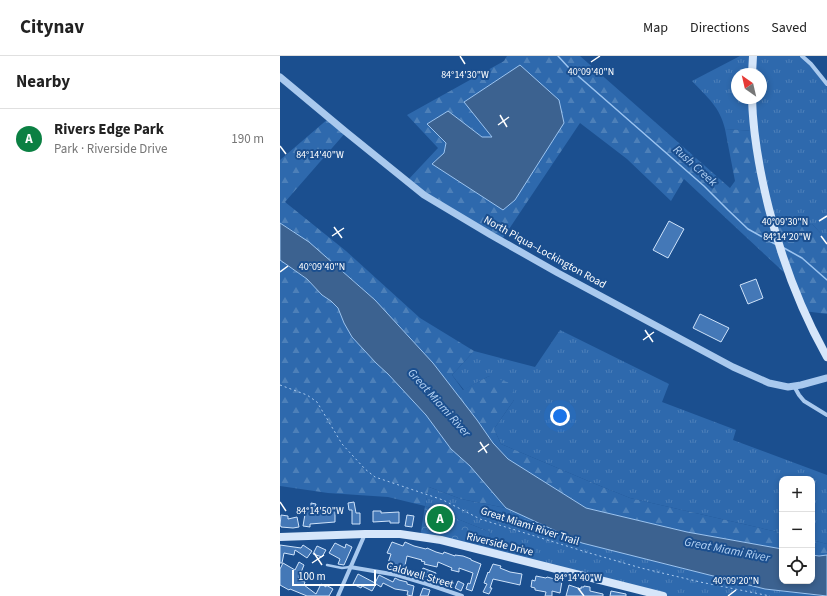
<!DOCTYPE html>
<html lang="en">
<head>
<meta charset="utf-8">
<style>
	body { margin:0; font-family:"Source Sans 3",sans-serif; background:#f2f2f2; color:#222 }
	.controls { position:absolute; right:12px; bottom:12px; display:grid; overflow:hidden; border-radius:8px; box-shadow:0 2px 6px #0003 }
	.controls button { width:36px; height:36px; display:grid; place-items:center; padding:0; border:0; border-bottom:1px solid #e0e0e0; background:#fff; color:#222; font:20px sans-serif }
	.compass { position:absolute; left:451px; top:12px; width:36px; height:36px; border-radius:50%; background:#fff; box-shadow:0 2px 6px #0003; rotate:326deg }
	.scale { position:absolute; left:12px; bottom:10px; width:84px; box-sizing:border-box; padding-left:4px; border:2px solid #fff; border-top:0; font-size:11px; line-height:14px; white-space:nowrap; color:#fff; -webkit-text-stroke:3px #1b4f8f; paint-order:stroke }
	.you { position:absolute; left:280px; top:360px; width:14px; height:14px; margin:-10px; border:3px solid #fff; border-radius:50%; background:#1a73e8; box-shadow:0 0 0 6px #1a73e833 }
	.badge { display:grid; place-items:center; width:26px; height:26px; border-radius:50%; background:#0b8043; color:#fff; font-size:13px; font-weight:700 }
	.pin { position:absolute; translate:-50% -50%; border:2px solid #fff; box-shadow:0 1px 4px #0006 }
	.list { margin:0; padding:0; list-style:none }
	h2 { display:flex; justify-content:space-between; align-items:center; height:52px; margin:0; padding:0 16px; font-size:17px }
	h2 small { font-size:13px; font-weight:400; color:#767676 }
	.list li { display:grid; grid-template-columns:26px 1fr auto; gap:12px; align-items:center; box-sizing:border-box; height:60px; padding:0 16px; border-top:1px solid #e0e0e0 }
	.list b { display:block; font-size:15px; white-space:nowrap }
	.list p { margin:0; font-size:13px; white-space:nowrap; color:#767676 }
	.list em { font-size:13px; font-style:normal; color:#767676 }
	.icon { flex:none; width:22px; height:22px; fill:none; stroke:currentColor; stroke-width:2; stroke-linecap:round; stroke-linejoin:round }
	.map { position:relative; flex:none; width:547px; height:540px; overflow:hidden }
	header { display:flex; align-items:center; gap:24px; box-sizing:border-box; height:56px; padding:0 20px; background:#fff; border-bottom:1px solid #e0e0e0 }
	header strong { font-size:19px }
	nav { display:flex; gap:22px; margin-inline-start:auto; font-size:14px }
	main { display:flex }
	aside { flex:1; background:#fff }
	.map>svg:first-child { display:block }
	.grass { fill:url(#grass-tufts); fill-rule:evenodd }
	.forest { fill:url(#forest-firs); fill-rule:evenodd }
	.park { fill:url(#park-crowns) }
	.water { fill:#3c6290; stroke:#9cc4f0 }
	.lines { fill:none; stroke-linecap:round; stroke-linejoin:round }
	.stream { stroke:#9cc4f0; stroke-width:1.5 }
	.building { fill:#4478b7; stroke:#cfe3fa }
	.path { stroke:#a9c9ee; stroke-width:1; stroke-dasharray:2 3; stroke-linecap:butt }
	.service { stroke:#a9c9ee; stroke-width:2.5 }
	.minor { stroke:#a9c9ee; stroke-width:4 }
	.tertiary { stroke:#a9c9ee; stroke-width:7 }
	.secondary { stroke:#d6e6fa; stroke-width:8 }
	.ticks { fill:none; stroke:#fff; stroke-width:1.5 }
	.labels { text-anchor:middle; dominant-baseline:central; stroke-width:4; stroke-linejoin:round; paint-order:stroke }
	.street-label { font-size:11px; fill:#fff; stroke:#1b4f8f }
	.water-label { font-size:12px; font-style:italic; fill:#b5d3f5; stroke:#1b4f8f }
	.ticks-label { font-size:10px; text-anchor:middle; fill:#fff; stroke:#1b4f8f; stroke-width:4; stroke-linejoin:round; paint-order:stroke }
</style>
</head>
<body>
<header>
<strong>Citynav</strong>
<nav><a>Map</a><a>Directions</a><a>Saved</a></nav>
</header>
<main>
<aside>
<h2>Nearby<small></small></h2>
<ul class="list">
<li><span class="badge">A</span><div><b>Rivers Edge Park</b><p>Park · Riverside Drive</p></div><em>190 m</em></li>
</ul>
</aside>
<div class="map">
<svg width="547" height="540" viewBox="0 0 547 540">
	<defs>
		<pattern id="grass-tufts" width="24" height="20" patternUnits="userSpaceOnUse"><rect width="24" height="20" fill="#2e69ad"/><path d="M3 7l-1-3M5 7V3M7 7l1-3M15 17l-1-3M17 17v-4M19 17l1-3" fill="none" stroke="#4d80b9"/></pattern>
		<pattern id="forest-firs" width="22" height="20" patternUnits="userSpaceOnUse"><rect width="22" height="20" fill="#2e69ad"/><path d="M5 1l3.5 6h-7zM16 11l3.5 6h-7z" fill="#4d80b9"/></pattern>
		<pattern id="park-crowns" width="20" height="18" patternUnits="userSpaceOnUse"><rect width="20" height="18" fill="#2e69ad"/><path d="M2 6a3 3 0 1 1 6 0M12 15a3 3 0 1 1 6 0" fill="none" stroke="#4d80b9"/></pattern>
	</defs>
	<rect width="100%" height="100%" fill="#1b4f8f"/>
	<!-- grass -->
	<g class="grass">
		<path d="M460 0H522L547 28V184L532 168 494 172 474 75 445 73C440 51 427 41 412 25ZM457 18H481V42H457Z"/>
		<polygon points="280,274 389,328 382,346 456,374 453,384 547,419 547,488 532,484 532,423 502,423 502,477 350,442 313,427 221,388 214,373 234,344 209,320 184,334 172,319 194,295 255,311"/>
		<polygon points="149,431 181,443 226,452 302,487 485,533 543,540 383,540 206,496 210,476 145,450"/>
	</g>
	<!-- forest -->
	<g class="forest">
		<path d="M227 0H300L450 132 455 125 445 73 474 75 494 172 532 168 547 184V258L524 255 511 223 404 123 391 145 347 103 300 67 221 185 127 125 158 92 127 59 224 5ZM168 55 202 81H212L152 108 164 97 166 86 147 68Z"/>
		<polygon points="49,62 66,76 5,146 66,195 140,262 194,295 172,319 183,334 209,320 233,328 234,344 214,373 221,388 313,427 350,442 502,477 502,493 407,476 306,452 228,403 213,387 197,364 153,307 95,244 73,224 12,174 0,167 0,104"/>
		<polygon points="0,204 27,223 42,239 51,245 58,252 64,267 72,281 96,307 108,318 146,359 171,393 190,410 226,452 181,443 149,431 145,450 108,441 48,437 0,430"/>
		<polygon points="532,484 547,488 547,499 539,500 532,499"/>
	</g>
	<!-- park -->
	<polygon class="park" points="145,450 210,476 206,496 140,481"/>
	<!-- water -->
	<g class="water">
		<polygon points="240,9 279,44 284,67 235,144 223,154 152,108 164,97 166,87 147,68 168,55 202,81 212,81 184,46"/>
		<polygon points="0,167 29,186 95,244 153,307 197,364 213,387 228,403 306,452 407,476 502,493 502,525 532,525 532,499 539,500 547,499 547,540 485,533 302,487 226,452 190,410 171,393 146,359 108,318 96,307 72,281 64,267 58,252 51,245 42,239 27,223 0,204"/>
	</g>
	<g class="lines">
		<!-- stream -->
		<g class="stream">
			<polyline points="278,0 289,12 424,130 448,154 468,173 495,188"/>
			<polyline points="504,192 522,202 547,224"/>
		</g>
	</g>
	<!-- building -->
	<g class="building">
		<polygon points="389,165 404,173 388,202 373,194"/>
		<polygon points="476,223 483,242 468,248 460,229"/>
		<polygon points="420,258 449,272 441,286 413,272"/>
		<polygon points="74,446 76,457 80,457 80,468 72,468 72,454 69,454 68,447"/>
		<polygon points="31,447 36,448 35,451 46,451 46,455 55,454 55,466 30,468 30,471 23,470 26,452 31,453"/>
		<polygon points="93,455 101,455 101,457 119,456 119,467 110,467 110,465 93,466"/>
		<polygon points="1,459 8,460 8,463 17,461 19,471 13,472 1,471 1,470 0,470"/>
		<polygon points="127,459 134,460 132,471 125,470"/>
		<polygon points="112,486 123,490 125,486 134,490 146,493 147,492 156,496 163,498 164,496 175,500 175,499 183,500 191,503 191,504 201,508 192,535 186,533 188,527 190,528 193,517 179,512 179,516 171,514 172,512 158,506 157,511 144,508 145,506 141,505 142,504 127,500 124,514 107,510 111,498 107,497"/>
		<polygon points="55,487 65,492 66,488 72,491 64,509 58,508 60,503 49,497"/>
		<polygon points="0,489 21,492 23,489 32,495 27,502 15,494 14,499 4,497 2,507 0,507"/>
		<polygon points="37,490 46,494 42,501 33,498"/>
		<polygon points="19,506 24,509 18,524 25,526 24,529 36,538 41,528 46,531 46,529 53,533 49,540 27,540 10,533 9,534 0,529 0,513 3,507 15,514"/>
		<polygon points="213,508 221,510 220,512 230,516 242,518 240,529 213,523 210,532 212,532 209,538 203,536 207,528 204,527 208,516 209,517"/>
		<polygon points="143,512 156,517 154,523 141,519"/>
		<polygon points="78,518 95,527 99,519 113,526 115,522 119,524 127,526 127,528 134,530 132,540 127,539 128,535 115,533 103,527 101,531 96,528 92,535 82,530 81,532 73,528"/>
		<polygon points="256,520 266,522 267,521 282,525 280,537 272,535 272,540 265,540 266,536 255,534 255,532 251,531 252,524 255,525"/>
		<polygon points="178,525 184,528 181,535 175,532"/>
		<polygon points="289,529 301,533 301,531 304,531 304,530 310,531 310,535 323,538 323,540 286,540"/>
		<polygon points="143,532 150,534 148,540 140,540"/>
		<polygon points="331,535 346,538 346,540 330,540"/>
	</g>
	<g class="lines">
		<!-- path -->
		<polyline class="path" points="0,329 27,339 37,346 62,388 85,413 95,421 163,444 200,463 306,496 361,512 420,526 490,540"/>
		<!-- service -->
		<polyline class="service" points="47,509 62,512 70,511"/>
		<!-- minor -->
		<g class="minor">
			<polyline points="522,0 531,8 547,28"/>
			<polyline points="514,330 519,339 524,345 547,359"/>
			<polyline points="70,511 117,519 147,528 182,540"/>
			<polyline points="58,540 85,478"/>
		</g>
		<!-- tertiary -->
		<polyline class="tertiary" points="0,21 66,76 144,139 211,179 278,217 453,311 489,327 508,331 521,329 547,322"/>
		<!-- secondary -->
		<g class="secondary">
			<polyline points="472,18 473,0"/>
			<path d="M472 42C473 80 480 117 489 153 502 204 521 255 547 301"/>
			<polyline points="0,481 85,478 120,478 161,484 383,540"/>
		</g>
	</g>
	<!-- ticks -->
	<path class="ticks" d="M180 0 185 8M311 6 320 0M220 59 227 71M218 69 229 61M0 90 6 98M539 165 547 160M54 171 62 182M52 180 64 172M541 180 547 188M0 216 8 210M365 274 373 286M363 284 374 276M200 386 207 397M198 396 209 388M0 446 6 455M34 497 42 509M32 507 44 499M298 532 304 540M448 540 456 534"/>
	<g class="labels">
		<!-- street labels -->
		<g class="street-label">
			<text transform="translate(265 196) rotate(29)">North Piqua–Lockington Road</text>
			<text transform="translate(250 470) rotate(18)">Great Miami River Trail</text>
			<text transform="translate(220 488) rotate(14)">Riverside Drive</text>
			<text transform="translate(140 519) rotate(16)">Caldwell Street</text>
		</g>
		<!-- water labels -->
		<g class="water-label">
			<text transform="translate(415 110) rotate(42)">Rush Creek</text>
			<text transform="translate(159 347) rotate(48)">Great Miami River</text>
			<text transform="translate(447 494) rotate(11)">Great Miami River</text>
		</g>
	</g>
	<g class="ticks-label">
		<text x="311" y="19">40°09'40"N</text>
		<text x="185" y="22">84°14'30"W</text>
		<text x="40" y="102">84°14'40"W</text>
		<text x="505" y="169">40°09'30"N</text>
		<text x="507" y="184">84°14'20"W</text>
		<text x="42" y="214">40°09'40"N</text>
		<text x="40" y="458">84°14'50"W</text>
		<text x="298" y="525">84°14'40"W</text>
		<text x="456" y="528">40°09'20"N</text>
	</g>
</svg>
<div class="controls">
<button>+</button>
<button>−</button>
<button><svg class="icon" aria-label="locate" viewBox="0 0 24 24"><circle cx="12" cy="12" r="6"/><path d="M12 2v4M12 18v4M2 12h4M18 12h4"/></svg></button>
</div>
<svg class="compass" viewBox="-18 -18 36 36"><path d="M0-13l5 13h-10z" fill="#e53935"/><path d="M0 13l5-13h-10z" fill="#767676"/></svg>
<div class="scale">100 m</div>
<div class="you"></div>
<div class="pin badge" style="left:160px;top:463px">A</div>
</div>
</main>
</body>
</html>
